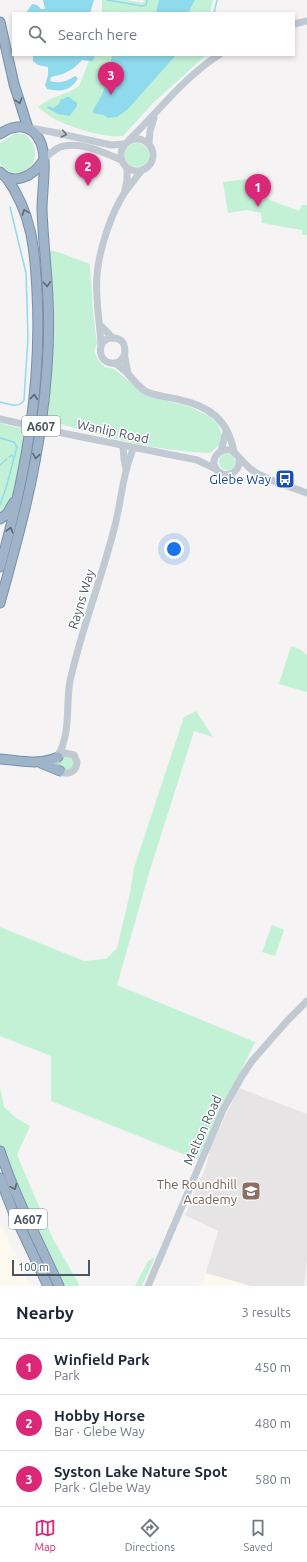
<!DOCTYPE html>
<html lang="en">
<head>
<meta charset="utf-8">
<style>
	body { margin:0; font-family:Ubuntu,sans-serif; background:#f6f6f7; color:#1f2937 }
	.scale { position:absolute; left:12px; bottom:10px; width:78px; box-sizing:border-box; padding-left:4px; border:2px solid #4a5661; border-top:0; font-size:11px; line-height:14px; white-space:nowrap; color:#4a5661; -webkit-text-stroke:3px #fff; paint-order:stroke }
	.you { position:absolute; left:174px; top:549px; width:14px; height:14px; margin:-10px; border:3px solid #fff; border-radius:50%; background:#1a73e8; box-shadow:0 0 0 6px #1a73e833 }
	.badge { display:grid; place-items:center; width:26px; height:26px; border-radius:50%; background:#db2777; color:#fff; font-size:13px; font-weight:700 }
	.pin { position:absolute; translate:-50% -33px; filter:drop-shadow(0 1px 2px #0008) }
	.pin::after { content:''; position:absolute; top:21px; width:14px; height:12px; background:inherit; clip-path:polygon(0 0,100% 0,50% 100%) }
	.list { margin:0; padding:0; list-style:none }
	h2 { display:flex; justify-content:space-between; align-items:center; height:52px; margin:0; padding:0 16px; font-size:17px }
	h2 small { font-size:13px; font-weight:400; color:#747a83 }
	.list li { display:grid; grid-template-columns:26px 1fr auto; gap:12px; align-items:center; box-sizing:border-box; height:56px; padding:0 16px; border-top:1px solid #e0e1e3 }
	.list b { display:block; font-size:15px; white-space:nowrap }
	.list p { margin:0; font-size:13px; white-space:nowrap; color:#747a83 }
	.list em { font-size:13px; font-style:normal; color:#747a83 }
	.icon { flex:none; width:22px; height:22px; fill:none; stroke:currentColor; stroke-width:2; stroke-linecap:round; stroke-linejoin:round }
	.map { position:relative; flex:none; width:307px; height:1286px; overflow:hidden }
	.search { position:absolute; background:#fff; box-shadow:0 2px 6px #0003; left:12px; right:12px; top:12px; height:44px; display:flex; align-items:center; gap:10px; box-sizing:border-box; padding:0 14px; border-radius:0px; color:#747a83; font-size:15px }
	.sheet { height:220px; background:#fff }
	nav { display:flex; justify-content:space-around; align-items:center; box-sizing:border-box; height:56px; border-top:1px solid #e0e1e3; background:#fff; font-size:11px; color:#747a83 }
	nav a { display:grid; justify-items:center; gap:2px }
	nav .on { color:#db2777 }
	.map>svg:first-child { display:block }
	.commercial { fill:#fdf9ef }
	.education { fill:#e6e4e5 }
	.green { fill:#c3f1d5 }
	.water { fill:#90daee }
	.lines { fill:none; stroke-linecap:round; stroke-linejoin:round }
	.stream { stroke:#90daee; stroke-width:1.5 }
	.trunk-casing { stroke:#7690ad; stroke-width:11 }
	.tertiary { stroke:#c1cad2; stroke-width:7 }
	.trunk { stroke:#9fb4c9; stroke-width:9 }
	.tertiary-bridge { stroke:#c1cad2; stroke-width:7 }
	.oneway { stroke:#5b6976 }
	.oneway2 { stroke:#6e7983 }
	.labels { text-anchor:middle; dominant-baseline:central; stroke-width:3; stroke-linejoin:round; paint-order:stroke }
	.shield { fill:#fff; stroke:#808990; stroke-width:1 }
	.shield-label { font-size:12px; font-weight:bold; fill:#4a5661 }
	.street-label { font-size:13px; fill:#4a5661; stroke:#fff }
	.transit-label { font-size:13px; fill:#164399; stroke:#fff; text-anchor:end }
	.education-label { font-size:13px; fill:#785e54; stroke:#fff; text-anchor:end }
</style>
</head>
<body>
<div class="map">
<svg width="307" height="1286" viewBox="0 0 307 1286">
	<rect width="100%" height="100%" fill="#f5f3f3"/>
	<!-- commercial -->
	<g class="commercial">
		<polygon points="0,1223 31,1286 0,1286"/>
		<polygon points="206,1273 251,1286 201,1286"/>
	</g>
	<!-- education -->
	<polygon class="education" points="239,1088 307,1114 307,1258 304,1286 251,1286 206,1273 218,1231 185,1215 206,1167 210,1148"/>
	<!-- green -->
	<g class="green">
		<polygon points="102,0 126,0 143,3 144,0 213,0 210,13 102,13"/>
		<path d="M95 55H206L153 103 123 136C107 139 65 126 51 117 46 114 42 110 38 107L50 99 69 92 79 86 89 61 93 60Z"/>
		<path d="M14 134H24C53 156 18 190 0 163V143Z"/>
		<circle cx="137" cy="155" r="12"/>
		<polygon points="254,178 257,193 272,201 299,211 302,205 307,205 307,235 302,235 302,230 262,223 261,213 247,210 228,213 223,182"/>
		<path d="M48 250 58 252 90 264 93 312 97 344 94 351 98 360 105 367 114 369 147 396 188 406 211 417 219 426 222 436 220 444 210 453C155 451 100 436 48 420L51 349Z"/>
		<polygon points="0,423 27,430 13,494 8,507 0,515"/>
		<circle cx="227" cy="462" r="8"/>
		<polygon points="291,646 299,649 307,655 307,692 279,684"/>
		<polygon points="196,711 213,737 194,731 149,873 117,985 255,1042 198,1160 51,1101 51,1056 0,1036 0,927 84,961 106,959 117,948 130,893 134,868 184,717"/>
		<polygon points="69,753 77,766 64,773 56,761"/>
		<polygon points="272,925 284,930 275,956 262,952"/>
		<polygon points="0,1088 4,1107 16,1118 30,1126 17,1155 53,1239 80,1286 59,1286 0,1151"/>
		<polygon points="155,1257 142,1286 135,1286 148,1261"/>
	</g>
	<!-- water -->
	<g class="water">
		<polygon points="43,0 94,0 90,13 26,13 32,4 37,5 41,9 45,9"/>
		<polygon points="159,0 195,0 188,13 156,13"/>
		<path d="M33 55H95L93 61H89L82 60C72 71 65 74 51 77L50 81C59 84 68 81 75 76L78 78C71 91 61 92 47 89L45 85 48 75V67L38 65 33 61Z"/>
		<path d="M112 55H176L128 109 117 117 108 118 104 115 93 113V110C106 92 108 76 112 55Z"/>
		<polygon points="66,97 69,97 77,103 77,106 70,116 58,114 47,108 48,106 53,108 59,104 61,99 64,99"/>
	</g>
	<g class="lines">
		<!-- stream -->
		<g class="stream">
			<polyline points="107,0 142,6 146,5 147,0"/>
			<polyline points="214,13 217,0"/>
			<path d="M0 402C9 404 19 409 24 400L28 337 26 273 10 207"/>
			<polyline points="0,438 14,442 17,447 6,488 0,505"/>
			<polyline points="9,457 12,455 13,457"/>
			<polyline points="0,465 7,459"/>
		</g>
		<!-- trunk casing -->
		<g class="trunk-casing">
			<g id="trunk">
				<polyline points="0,22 14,84 28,128"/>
				<path d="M0 134C15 124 31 123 40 141 48 156 42 191 42 209 43 240 47 270 48 300 50 339 47 379 42 417 34 482 17 541 0 603"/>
				<path d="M0 172C14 187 34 175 43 161"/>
				<polyline points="0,519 7,514 14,502"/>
				<path d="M0 567C25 477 42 387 37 292 35 250 32 213 6 177"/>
				<path d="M0 759C19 760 39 766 58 757"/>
				<polyline points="41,763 60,771"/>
				<path d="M0 1151C15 1197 39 1242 59 1286"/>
				<polyline points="0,1178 14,1214 48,1286"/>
			</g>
		</g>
		<!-- tertiary -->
		<g class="tertiary">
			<polyline points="294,24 307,21"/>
			<polyline points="30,128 52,132 111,145 124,144"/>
			<circle cx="137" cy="155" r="16"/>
			<path d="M129 140C159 111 184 77 219 55"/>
			<polyline points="149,143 150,131 154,118"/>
			<path d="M44 159C50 154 56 147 64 146 83 142 105 153 121 160"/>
			<polyline points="125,190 127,180 127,168"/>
			<polyline points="100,325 113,338"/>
			<path d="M101 345C100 322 95 299 97 275 99 250 111 213 125 192 130 185 136 178 142 170"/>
			<path d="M124 356 119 362C96 370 94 335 115 338 119 339 123 341 124 345 126 350 124 354 125 358 126 363 127 368 128 374"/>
			<path d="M115 363C119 366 123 369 127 373 134 380 138 387 147 392 156 396 168 397 177 399 209 406 228 419 234 452"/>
			<polyline points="0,419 22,424"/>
			<polyline points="47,430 197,460 216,469"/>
			<polyline points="123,446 124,459 126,469"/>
			<polyline points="221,451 226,431"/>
			<path d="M239 459C241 477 217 480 214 464 213 456 221 448 230 450 235 451 246 466 252 470 268 481 289 486 307 493"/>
			<path d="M58 756 65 753 74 755 77 762C76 779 53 775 56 761 57 755 62 750 63 744 70 725 66 702 70 681 81 631 100 583 113 533 119 513 121 491 126 471 128 463 131 456 133 448"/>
			<polyline points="148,1286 223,1110 242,1076 252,1061 287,1021 307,1001"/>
		</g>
		<!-- trunk -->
		<use href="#trunk" class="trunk"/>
		<!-- tertiary-bridge -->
		<polyline class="tertiary-bridge" points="22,424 47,430"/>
	</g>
	<!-- one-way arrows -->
	<defs><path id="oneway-chevron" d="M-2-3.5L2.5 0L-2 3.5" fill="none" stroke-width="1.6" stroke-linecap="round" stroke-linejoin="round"/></defs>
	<g class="oneway">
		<use href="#oneway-chevron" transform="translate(19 101) rotate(73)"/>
		<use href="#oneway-chevron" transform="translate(25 212) rotate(-110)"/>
		<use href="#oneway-chevron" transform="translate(47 284) rotate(86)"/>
		<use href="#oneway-chevron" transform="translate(34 397) rotate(-85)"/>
		<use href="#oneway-chevron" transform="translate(36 456) rotate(99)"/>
		<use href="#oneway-chevron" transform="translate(10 530) rotate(-75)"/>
		<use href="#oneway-chevron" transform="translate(14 1187) rotate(66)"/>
	</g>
	<use class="oneway2" href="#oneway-chevron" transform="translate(64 134) rotate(12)"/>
	<!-- icons -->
	<defs>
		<g id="bus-square" transform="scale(1)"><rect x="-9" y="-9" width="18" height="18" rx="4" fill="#1a4fb4" stroke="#fff"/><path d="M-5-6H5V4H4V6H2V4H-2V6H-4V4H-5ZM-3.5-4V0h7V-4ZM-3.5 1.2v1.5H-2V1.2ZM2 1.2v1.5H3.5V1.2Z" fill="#fff"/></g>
		<g id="school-square" transform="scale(1)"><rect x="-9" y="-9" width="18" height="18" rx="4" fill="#8d6e63" stroke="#fff"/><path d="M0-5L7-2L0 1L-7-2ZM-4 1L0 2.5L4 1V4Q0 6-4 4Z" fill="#fff"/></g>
	</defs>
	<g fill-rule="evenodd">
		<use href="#bus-square" x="285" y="479"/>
		<use href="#school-square" x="251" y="1191"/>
	</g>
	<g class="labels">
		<!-- shield labels -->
		<g class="shield">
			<rect x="22" y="416" width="38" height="20" rx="3"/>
			<rect x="9" y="1209" width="38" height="20" rx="3"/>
		</g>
		<g class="shield-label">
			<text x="41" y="426">A607</text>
			<text x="28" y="1219">A607</text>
		</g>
		<!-- street labels -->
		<g class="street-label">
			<text transform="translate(113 431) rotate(12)">Wanlip Road</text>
			<text transform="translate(81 599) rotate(-73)">Rayns Way</text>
			<text transform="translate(202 1130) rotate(-66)">Melton Road</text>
		</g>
		<!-- transit labels -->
		<g class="transit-label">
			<text x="271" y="479">Glebe Way</text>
		</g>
		<!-- education labels -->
		<g class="education-label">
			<text x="237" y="1184">The Roundhill<tspan x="237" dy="15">Academy</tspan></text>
		</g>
	</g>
</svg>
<div class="scale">100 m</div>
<div class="you"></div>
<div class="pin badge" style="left:258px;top:207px">1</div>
<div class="pin badge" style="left:88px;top:186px">2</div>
<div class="pin badge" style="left:111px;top:95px">3</div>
<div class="search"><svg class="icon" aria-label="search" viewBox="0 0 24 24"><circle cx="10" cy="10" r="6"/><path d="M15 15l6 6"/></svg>Search here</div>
</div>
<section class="sheet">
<h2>Nearby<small>3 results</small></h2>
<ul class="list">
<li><span class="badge">1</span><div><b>Winfield Park</b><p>Park</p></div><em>450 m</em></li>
<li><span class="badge">2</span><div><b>Hobby Horse</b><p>Bar · Glebe Way</p></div><em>480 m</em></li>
<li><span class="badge">3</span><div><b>Syston Lake Nature Spot</b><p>Park · Glebe Way</p></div><em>580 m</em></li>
</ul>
</section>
<nav>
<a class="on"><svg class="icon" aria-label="map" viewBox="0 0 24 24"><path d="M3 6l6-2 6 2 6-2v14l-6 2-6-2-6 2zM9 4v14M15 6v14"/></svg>Map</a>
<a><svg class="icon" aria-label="directions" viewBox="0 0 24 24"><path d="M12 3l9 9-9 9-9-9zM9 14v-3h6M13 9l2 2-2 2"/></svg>Directions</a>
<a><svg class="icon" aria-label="saved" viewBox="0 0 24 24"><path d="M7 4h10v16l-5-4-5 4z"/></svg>Saved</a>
</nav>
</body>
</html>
